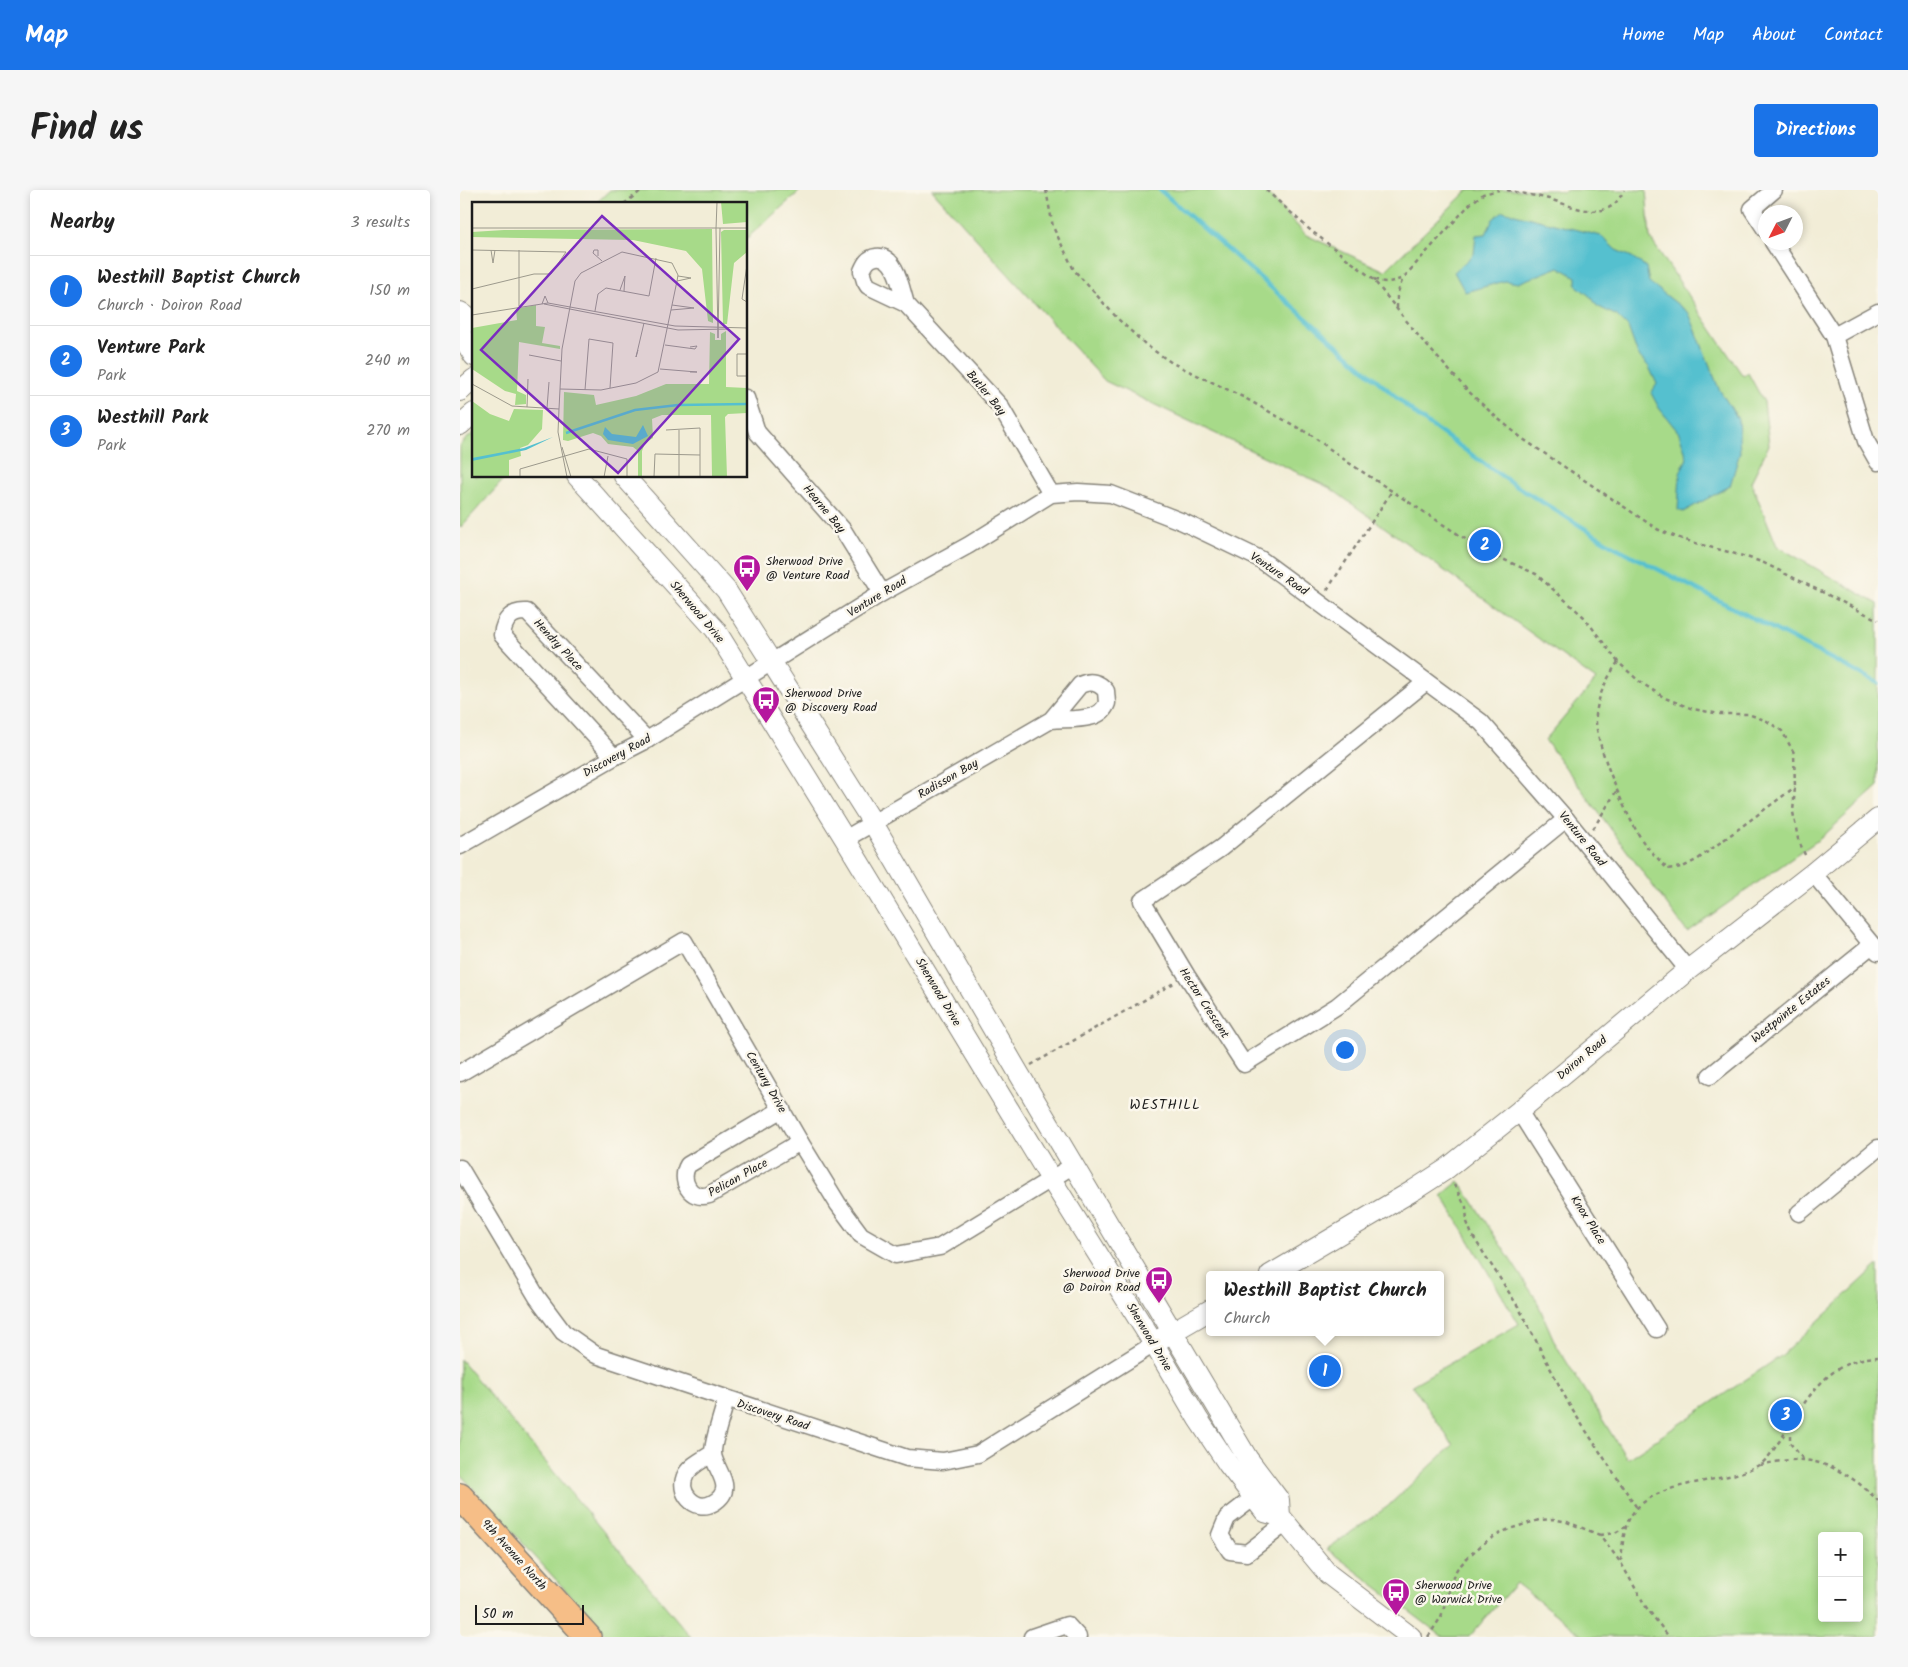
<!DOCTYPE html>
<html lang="en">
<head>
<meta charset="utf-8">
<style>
	body { margin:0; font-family:Kalam,sans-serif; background:#f6f6f6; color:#222 }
	.controls { position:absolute; right:15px; bottom:15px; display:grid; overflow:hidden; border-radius:5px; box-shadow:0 2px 8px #0003 }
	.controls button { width:45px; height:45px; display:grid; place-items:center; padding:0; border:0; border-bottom:1px solid #e0e0e0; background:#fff; color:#222; font:25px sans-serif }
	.compass { position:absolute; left:1298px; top:15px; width:45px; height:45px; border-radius:50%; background:#fff; box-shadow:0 2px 8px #0003; rotate:228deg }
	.scale { position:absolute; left:15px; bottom:12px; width:109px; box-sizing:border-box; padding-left:5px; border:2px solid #1c1c1c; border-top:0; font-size:14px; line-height:18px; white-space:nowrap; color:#1c1c1c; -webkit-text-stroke:4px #fbf7ec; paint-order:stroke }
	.you { position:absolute; left:884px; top:859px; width:18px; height:18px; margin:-12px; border:4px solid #fff; border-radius:50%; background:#1a73e8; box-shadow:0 0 0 8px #1a73e833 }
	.badge { display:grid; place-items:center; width:32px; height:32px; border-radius:50%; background:#1a73e8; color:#fff; font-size:16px; font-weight:700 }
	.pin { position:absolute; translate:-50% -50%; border:2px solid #fff; box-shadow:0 1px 5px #0006 }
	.popup { position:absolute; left:746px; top:1081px; width:238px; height:65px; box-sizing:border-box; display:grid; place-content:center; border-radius:5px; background:#fff; filter:drop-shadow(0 1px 4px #0005); font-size:16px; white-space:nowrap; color:#767676 }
	.popup b { font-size:19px; color:#222 }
	.popup::after { content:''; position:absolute; left:50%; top:100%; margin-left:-10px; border:10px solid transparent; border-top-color:#fff }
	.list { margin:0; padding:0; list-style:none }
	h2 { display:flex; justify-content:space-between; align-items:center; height:65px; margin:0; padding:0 20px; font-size:21px }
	h2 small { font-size:16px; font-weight:400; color:#767676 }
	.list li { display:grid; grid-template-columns:32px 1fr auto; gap:15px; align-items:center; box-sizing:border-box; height:70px; padding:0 20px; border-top:1px solid #e0e0e0 }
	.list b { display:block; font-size:19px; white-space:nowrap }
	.list p { margin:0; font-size:16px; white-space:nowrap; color:#767676 }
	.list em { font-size:16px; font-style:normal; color:#767676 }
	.map { position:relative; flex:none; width:1418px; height:1447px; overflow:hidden; border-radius:5px }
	header { display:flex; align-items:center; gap:30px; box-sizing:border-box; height:70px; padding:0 25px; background:#1a73e8; color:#fff }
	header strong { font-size:24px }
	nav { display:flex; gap:28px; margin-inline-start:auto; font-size:18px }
	.intro { display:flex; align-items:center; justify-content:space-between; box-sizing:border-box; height:120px; padding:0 30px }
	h1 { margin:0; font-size:35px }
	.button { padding:12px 22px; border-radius:5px; background:#1a73e8; color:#fff; font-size:18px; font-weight:700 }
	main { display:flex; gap:30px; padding:0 30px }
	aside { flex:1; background:#fff; border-radius:5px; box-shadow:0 2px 8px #0003 }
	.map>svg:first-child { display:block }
	.green { fill:#a7da89; stroke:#627b52; fill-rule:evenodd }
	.water { fill:#55c0cf; stroke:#386e76 }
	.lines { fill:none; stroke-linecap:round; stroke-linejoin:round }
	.stream { stroke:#55c0cf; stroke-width:4.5 }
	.minor-casing { stroke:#87847a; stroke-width:19 }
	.tertiary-casing { stroke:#87847a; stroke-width:22 }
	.primary-casing { stroke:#87847a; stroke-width:28 }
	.path { stroke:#87847a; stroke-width:2.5; stroke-dasharray:4 4; stroke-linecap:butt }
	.minor { stroke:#fff; stroke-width:16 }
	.tertiary { stroke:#fff; stroke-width:20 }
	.primary { stroke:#f6be87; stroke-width:25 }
	.labels { text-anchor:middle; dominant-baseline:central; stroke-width:5; stroke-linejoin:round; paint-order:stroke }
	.street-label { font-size:12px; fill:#1c1c1c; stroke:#fbf7ec }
	.poi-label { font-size:12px; fill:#1c1c1c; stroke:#fbf7ec; text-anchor:start }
	.neighbourhood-label { font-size:14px; letter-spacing:1px; fill:#1c1c1c; stroke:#fbf7ec }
	.inset-river { fill:none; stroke:#55c0cf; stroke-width:2.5 }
	.inset-road { fill:none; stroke:#9c998c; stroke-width:1 }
	.view { fill:#7b2cbf; fill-opacity:0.15; stroke:#7b2cbf; stroke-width:2.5 }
	.inset-edge { fill:none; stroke:#1c1c1c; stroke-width:2.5 }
</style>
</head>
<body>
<header>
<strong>Map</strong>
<nav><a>Home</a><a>Map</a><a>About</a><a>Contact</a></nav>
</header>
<div class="intro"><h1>Find us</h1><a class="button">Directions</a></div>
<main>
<aside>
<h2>Nearby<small>3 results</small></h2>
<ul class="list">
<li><span class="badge">1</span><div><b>Westhill Baptist Church</b><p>Church · Doiron Road</p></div><em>150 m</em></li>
<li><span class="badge">2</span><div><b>Venture Park</b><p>Park</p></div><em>240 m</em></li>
<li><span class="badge">3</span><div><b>Westhill Park</b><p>Park</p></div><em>270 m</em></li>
</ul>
</aside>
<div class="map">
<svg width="1418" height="1447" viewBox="0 0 1418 1447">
	<rect width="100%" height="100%" fill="#fbf7ec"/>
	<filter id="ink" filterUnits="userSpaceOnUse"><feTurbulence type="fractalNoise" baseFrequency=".02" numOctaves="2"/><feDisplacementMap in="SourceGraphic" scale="10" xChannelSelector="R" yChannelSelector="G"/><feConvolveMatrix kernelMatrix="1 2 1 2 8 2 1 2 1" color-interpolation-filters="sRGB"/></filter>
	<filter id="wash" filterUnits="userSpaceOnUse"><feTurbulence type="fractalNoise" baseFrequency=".0096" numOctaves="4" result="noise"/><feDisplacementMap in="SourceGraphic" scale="20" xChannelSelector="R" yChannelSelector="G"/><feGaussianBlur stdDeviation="1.12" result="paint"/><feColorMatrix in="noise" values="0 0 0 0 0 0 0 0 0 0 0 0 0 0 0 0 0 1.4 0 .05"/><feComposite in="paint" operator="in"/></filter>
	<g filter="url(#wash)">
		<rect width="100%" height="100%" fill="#f2edd7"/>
		<!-- green -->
		<g class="green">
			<polygon points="150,0 341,0 286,49 286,14 135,14"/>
			<polygon points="472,0 804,0 846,45 925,81 1008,0 1095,0 1103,2 1108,0 1186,0 1190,48 1283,186 1288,183 1304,212 1309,255 1291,292 1317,356 1418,414 1418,596 1361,648 1227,742 1085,550 1136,490 870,298 645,191"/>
			<polygon points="14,242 14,286 47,286 0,338 0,255"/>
			<path d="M999 991 1076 1109 1095 1153 1167 1269 1321 1166 1418 1075V1447H1124L1056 1393 1009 1447H983L867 1359 927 1317 993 1255 952 1195 1059 1134 982 1005ZM1362 1346H1399V1428H1362Z"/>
			<polygon points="0,1169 231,1447 148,1447 0,1284"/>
		</g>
		<!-- water -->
		<polygon class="water" points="1043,21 1141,46 1156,60 1172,67 1186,77 1189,92 1229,123 1259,199 1278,229 1280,262 1270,296 1223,322 1218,320 1220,283 1227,268 1219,243 1199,218 1191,203 1197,194 1189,177 1178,165 1168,137 1157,126 1137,116 1132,108 1116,95 1116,87 1099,77 1058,93 1045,91 1005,102 994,82 1014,64 1016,45 1026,44 1033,29"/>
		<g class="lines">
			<!-- stream -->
			<polyline class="stream" points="700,0 960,228 1053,294 1153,356 1418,493"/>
		</g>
	</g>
	<g filter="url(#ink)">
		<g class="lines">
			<!-- minor casing -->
			<g class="minor-casing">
				<g id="minor">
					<polyline points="1306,40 1292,19 1314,0"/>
					<polyline points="1313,52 1374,146 1406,251 1418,272"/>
					<path d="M446 114C441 99 436 64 416 67 408 68 405 74 402 81L405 91 408 96 446 114 540 216 591 304"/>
					<polyline points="1374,146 1418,122"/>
					<polyline points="286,208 297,242 383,340 422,403"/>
					<polyline points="966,492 761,658 682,711 727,786 784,874 877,816 1106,629"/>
					<path d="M154 567 42 445C44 430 51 421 67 422L187 550"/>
					<path d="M385 649 591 530 620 495C630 490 639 492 646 501L647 513C640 533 609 528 591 530"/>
					<polyline points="0,656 154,567 187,550 422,403 509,355 591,304 618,302 651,304 723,332 800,369 1021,532 1106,629 1228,780"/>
					<polyline points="1353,683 1418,762"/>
					<polyline points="0,883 224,751 340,952 378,1014 401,1045 436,1065 480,1057 614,975"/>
					<polyline points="1250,886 1412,755"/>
					<path d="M322 919 228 975C219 990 230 1011 249 1005L340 952"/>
					<polyline points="1059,921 1197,1139"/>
					<polyline points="0,978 77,1107 103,1142 136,1165 447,1268 483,1271 518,1264 694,1154"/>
					<polyline points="1339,1023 1418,958"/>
					<path d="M253 1263C244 1269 231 1275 226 1284 216 1302 235 1323 253 1313 279 1298 252 1278 253 1262 253 1250 263 1223 266 1210"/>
					<polyline points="793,1308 767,1328 760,1345 770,1361 787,1363 826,1333"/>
					<polyline points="572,1447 607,1435 618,1447"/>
				</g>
			</g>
			<!-- tertiary casing -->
			<g class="tertiary-casing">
				<g id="tertiary">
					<polyline points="0,122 14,132"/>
					<polyline points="0,143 14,166"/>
					<polyline points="0,201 14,189"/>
					<polyline points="0,235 14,223"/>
					<polyline points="117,286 255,439 385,649 591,989 694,1154 738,1229 768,1274 805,1322 820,1326"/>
					<polyline points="164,286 266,400 413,633 558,882 788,1269 819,1310 820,1326 868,1384 951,1447"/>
					<polyline points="810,1085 954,1000 985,980 1059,921 1228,780 1353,683 1418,629"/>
					<polyline points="702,1148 750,1120"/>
				</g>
			</g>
			<!-- primary casing -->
			<g class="primary-casing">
				<polyline id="primary" points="0,1306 128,1447"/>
			</g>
			<!-- path -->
			<g class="path">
				<polyline points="586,0 593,37 614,80 658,129 686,155 712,173 783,207 851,245 889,273 1010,352 1038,367 1076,384 1124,427 1158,472 1180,492 1205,508 1233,519 1260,524 1288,524 1307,531 1322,541 1334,563 1335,597 1333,622 1338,649 1346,667"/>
				<path d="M806 0 849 39 912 88 961 149 1007 200 1036 227 1063 249 1197 339C1231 355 1269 360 1304 373L1418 430"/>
				<path d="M1047 0C1059 3 1072 5 1085 8 1102 12 1124 24 1142 20 1153 18 1159 10 1164 0"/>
				<polyline points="164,14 182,0"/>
				<path d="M914 89C925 94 932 92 943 88L1010 14 1023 4 1039 0"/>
				<polyline points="937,118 937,105 943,88"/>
				<polyline points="867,400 932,301"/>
				<path d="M1158 472C1147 488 1138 505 1136 525 1133 550 1168 631 1184 653 1191 662 1200 670 1207 679L1223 677 1238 669 1335 597"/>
				<polyline points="1133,639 1157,600"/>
				<polyline points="571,875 714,793"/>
				<polyline points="994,995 1006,1017 1007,1032 1012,1045 1059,1118 1111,1218 1177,1318"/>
				<polyline points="1330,1237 1330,1253 1344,1270"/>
				<path d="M1300 1275C1314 1272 1329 1269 1343 1270 1371 1272 1400 1291 1418 1311"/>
				<polyline points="1140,1345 1155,1343 1165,1337"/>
				<path d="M1161 1371C1163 1352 1163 1332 1177 1318 1207 1288 1262 1295 1299 1275 1308 1270 1315 1257 1321 1249 1346 1211 1366 1169 1418 1167"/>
				<polyline points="968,1447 981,1427 993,1387 997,1379 1011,1364 1028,1350 1049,1339 1079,1330 1093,1329 1107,1332 1140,1345 1161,1373 1186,1417 1209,1447"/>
			</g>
			<!-- minor -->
			<use href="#minor" class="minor"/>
			<!-- tertiary -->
			<use href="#tertiary" class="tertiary"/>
			<!-- primary -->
			<use href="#primary" class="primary"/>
		</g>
	</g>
	<!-- icons -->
	<defs>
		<g id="bus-pin" transform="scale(1.4375)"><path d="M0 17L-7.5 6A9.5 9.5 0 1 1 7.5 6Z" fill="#b5179e" stroke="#fbf7ec"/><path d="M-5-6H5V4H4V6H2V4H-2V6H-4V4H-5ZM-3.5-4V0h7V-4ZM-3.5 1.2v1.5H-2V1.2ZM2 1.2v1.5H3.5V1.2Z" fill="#fff"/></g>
	</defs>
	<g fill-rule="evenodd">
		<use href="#bus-pin" x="287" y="378"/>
		<use href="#bus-pin" x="306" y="510"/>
		<use href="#bus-pin" x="699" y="1090"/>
		<use href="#bus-pin" x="936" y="1402"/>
	</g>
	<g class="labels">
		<!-- street labels -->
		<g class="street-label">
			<text transform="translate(526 203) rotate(50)">Butler Bay</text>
			<text transform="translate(364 319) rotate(50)">Hearne Bay</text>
			<text transform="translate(819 384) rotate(34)">Venture Road</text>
			<text transform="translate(417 407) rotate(-31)">Venture Road</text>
			<text transform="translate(237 422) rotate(50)">Sherwood Drive</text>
			<text transform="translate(98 455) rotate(47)">Hendry Place</text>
			<text transform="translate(157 566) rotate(-29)">Discovery Road</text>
			<text transform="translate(488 589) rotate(-30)">Radisson Bay</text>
			<text transform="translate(1122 649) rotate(51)">Venture Road</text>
			<text transform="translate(478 802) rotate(59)">Sherwood Drive</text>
			<text transform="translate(744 813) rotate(57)">Hector Crescent</text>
			<text transform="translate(1331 820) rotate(-39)">Westpointe Estates</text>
			<text transform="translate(1122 868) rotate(-40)">Doiron Road</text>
			<text transform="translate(306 892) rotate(60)">Century Drive</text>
			<text transform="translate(278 988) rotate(-29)">Pelican Place</text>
			<text transform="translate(1128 1030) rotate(58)">Knox Place</text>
			<text transform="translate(689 1147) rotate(59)">Sherwood Drive</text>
			<text transform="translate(313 1225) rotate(18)">Discovery Road</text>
			<text transform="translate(54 1365) rotate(48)">9th Avenue North</text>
		</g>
		<!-- poi labels -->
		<g class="poi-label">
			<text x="306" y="371">Sherwood Drive<tspan x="306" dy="14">@ Venture Road</tspan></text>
			<text x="325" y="503">Sherwood Drive<tspan x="325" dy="14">@ Discovery Road</tspan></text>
			<text x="680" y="1083" text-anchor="end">Sherwood Drive<tspan x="680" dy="14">@ Doiron Road</tspan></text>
			<text x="955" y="1395">Sherwood Drive<tspan x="955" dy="14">@ Warwick Drive</tspan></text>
		</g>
		<!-- neighbourhood labels -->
		<g class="neighbourhood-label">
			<text x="705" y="915">WESTHILL</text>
		</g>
	</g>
	<!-- overview -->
	<g transform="translate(12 12)">
		<rect width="275" height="275" fill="#f2edd7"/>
		<path d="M249 0H275V20L251 22ZM240 27 241 121 236 119 230 67 214 49 161 38 0 35V30L32 28ZM252 28H275V50L262 61 255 122H251L249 30ZM64 103V124L73 125 70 141 88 144V147L47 140 45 189 54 193V202L43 203 44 192 33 189 0 167V126L45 118 44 107ZM254 129V185L275 186V211L256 212 253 215 255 275H240L239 213H190L180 217 181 236 173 241 170 249V275H166V249L161 245 136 242 129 234 121 231 96 239 91 238 92 190 122 193 124 203 164 194 194 182H237L238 130 243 132V138H249V132ZM0 199 18 212 37 219 42 207 71 208 70 227 56 243 48 246 49 254 37 258V275H0Z" fill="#a7da89"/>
		<path d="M171 223 176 234 161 242 136 238 131 232 133 225 140 232 164 235ZM81 235 54 248 0 259V256L52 246Z" fill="#55c0cf"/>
		<path class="inset-river" d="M94 231 163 208 206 203 275 202"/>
		<path class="inset-road" d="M0 26H275M244 27 246 136 248 26M244 27 245 0M0 48 94 50 79 72H62L0 87M19 48 21 61 23 48M47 48V104M126 54V48H122L121 51 130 59M275 63 270 97 275 100M205 79 219 76 206 74M148 88 153 74 152 89M70 102 73 94 76 101M72 102 206 128 256 127M199 108 222 106 200 103M123 109 126 92 134 86 177 94 184 56M0 113 76 101 203 124 275 126M193 143 223 147 225 144 218 145M166 148 164 155 172 121M275 152H265V174H275M57 153 89 159M188 167 225 170H218M0 182 40 204 87 207M88 187 129 188 164 181 186 170 205 79 206 73 200 61 150 50 109 71 103 79 90 147 87 207 86 230 95 275M113 188 117 137 141 141 138 186M55 205 56 177M75 206 77 180M194 228 228 226V275M207 228V275M90 245 99 275M48 275V267L117 247 155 257V275M132 275 136 254M182 275 183 252 228 253"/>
		<path class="view" d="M130 14 267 137 146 271 9 148Z"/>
		<rect width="275" height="275" class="inset-edge"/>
	</g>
</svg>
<div class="controls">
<button>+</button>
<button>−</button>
</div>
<svg class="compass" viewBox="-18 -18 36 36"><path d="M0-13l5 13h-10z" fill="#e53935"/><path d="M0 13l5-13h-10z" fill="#767676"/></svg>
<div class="scale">50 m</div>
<div class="you"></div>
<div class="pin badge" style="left:865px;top:1181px">1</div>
<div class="popup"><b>Westhill Baptist Church</b>Church</div>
<div class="pin badge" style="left:1025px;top:355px">2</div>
<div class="pin badge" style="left:1326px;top:1225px">3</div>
</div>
</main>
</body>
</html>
